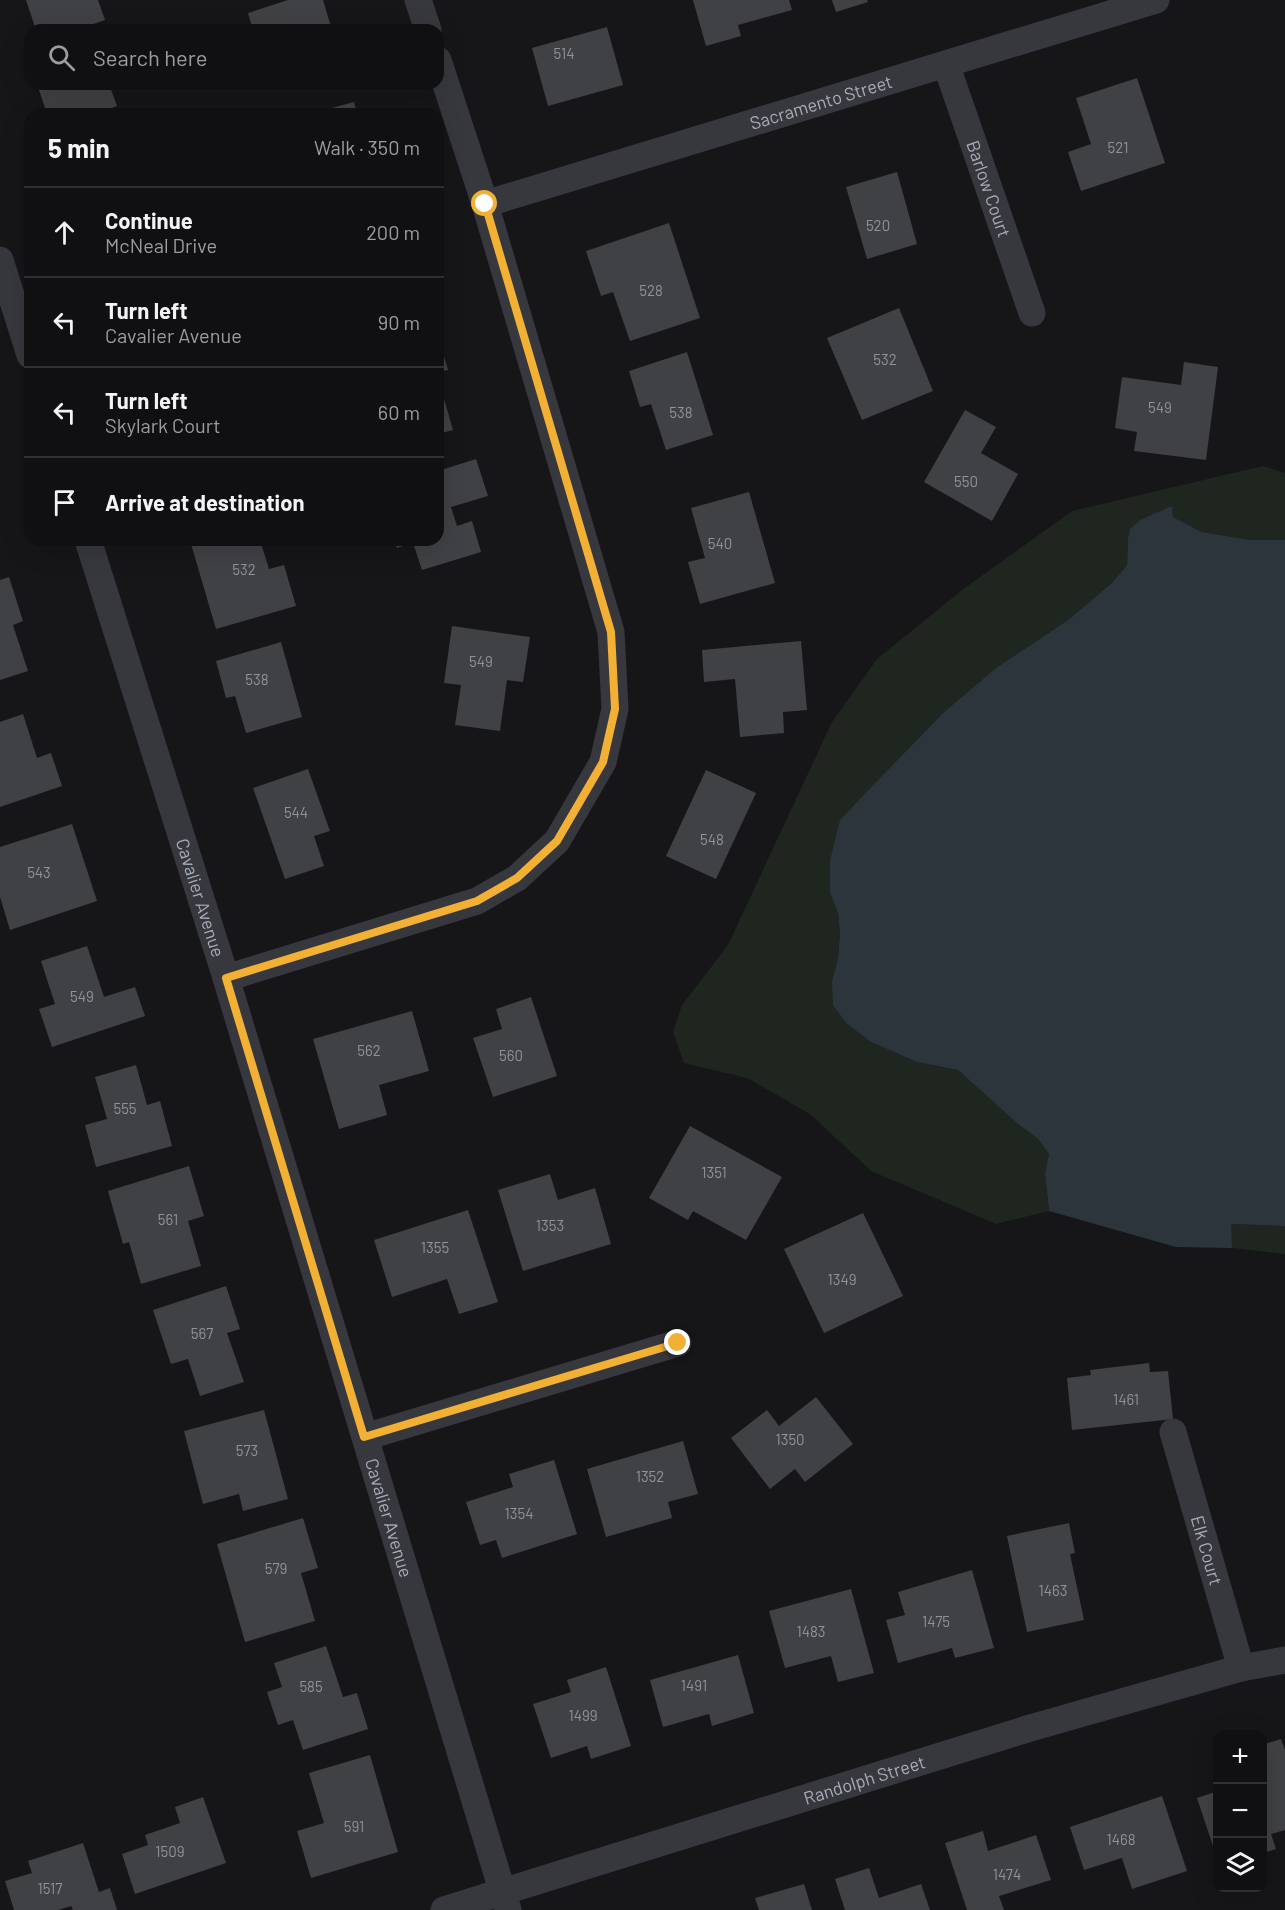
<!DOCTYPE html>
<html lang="en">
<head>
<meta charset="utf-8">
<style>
	body { margin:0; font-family:Barlow,sans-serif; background:#1e1e20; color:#f1f3f6 }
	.controls { position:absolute; right:18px; bottom:18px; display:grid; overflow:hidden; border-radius:12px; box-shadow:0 6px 24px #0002 }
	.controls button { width:54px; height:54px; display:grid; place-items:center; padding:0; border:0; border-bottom:2px solid #303032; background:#101012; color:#f1f3f6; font:30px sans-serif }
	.stop { position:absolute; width:18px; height:18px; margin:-14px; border:4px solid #f2b134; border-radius:50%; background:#fff }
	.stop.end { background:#f2b134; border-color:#fff; box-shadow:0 2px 6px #0008 }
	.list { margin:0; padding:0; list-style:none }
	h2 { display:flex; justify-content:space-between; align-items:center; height:78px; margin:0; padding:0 24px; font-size:26px }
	h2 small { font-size:20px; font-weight:400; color:#9c9d9f }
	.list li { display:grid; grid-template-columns:39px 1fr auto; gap:18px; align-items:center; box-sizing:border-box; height:90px; padding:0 24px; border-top:2px solid #303032 }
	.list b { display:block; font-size:22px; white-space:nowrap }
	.list p { margin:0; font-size:20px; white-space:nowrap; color:#9c9d9f }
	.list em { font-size:20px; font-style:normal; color:#9c9d9f }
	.icon { flex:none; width:33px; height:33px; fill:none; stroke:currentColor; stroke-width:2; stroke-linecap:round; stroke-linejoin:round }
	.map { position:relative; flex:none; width:1285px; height:1910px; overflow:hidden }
	.search { position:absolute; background:#101012; box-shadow:0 6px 24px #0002; left:24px; top:24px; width:420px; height:66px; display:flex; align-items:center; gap:15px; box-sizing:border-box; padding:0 21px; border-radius:18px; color:#9c9d9f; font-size:22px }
	.panel { position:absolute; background:#101012; box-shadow:0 6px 24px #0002; left:24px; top:108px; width:420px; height:438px; border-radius:18px }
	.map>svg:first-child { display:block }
	.green { fill:#1e261f }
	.water { fill:#2c353c }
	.building { fill:#404145 }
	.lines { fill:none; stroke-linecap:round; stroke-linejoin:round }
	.street { stroke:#37383d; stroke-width:27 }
	.route { stroke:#f2b134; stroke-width:8 }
	.labels { text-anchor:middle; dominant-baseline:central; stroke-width:4.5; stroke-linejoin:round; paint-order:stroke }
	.number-label { font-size:15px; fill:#8e929b }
	.street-label { font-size:18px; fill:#a8adb8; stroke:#111113 }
</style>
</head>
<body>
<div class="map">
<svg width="1285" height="1910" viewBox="0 0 1285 1910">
	<rect width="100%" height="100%" fill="#161618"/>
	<!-- green -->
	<g class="green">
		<polygon points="1263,466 1285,473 1285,540 1250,540 1202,532 1173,517 1171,506 1128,539 1127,565 1112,583 1068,620 996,668 944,712 878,780 830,860 830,893 838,913 840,933 838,958 832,981 847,1024 871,1042 917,1062 958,1070 1018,1124 1038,1139 1049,1154 1045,1173 1049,1211 996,1224 871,1171 810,1114 747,1078 684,1063 673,1032 682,1005 728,945 832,722 877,659 962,590 1072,511"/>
		<polygon points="1230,1224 1285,1226 1285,1254 1232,1248"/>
	</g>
	<!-- water -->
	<polygon class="water" points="1172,506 1173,517 1202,532 1250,540 1285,540 1285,1226 1231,1224 1232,1248 1176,1247 1049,1211 1045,1173 1049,1154 1038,1139 1018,1124 958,1070 917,1062 871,1042 847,1024 833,1005 832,981 838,958 840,933 838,913 830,893 830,860 840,820 878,780 944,712 996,668 1068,620 1112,583 1127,565 1128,539 1130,529 1140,520"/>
	<!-- building -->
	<g class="building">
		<polygon points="26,0 98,0 105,20 76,30 36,30"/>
		<polygon points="288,0 323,0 332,30 253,30 248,13"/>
		<polygon points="693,0 789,0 792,10 738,25 741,36 706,46"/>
		<polygon points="832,0 867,0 868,2 836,12"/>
		<polygon points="607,27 623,85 548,106 532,48"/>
		<polygon points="1137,78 1165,163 1081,191 1068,152 1091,144 1076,98"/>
		<polygon points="37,84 109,84 117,106 103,111 104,114 47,114"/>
		<polygon points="270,84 291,84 291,85 272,90"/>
		<polygon points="354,102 357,114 313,114 313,113"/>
		<polygon points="897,172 917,244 867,259 846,187"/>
		<polygon points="669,223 700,318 630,341 613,292 601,296 586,251"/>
		<polygon points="899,308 933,391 862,420 827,338"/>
		<polygon points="438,337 448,370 438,372"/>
		<polygon points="687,352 713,435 666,450 651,404 640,407 629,371"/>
		<polygon points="1184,362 1218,367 1206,460 1134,451 1137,432 1115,428 1122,377 1181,385"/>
		<polygon points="438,378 453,430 438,434"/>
		<polygon points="965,410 996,427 981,453 1018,474 992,521 924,482"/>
		<polygon points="476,459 488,496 451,507 457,526 472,521 481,552 422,570 413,543 397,548 394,540 438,540 438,471"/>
		<polygon points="749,492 775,583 700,604 688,562 705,558 691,508"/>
		<polygon points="206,540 260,540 269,569 284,565 296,606 216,629 191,544"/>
		<polygon points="9,577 23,621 13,625 28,671 0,680 0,580"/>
		<polygon points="452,626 530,637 523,682 507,680 500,731 455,725 461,685 444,683"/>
		<polygon points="801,641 807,710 783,712 784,733 740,737 735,679 704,682 702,650"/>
		<polygon points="281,642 302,717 246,733 235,696 226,698 216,661"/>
		<polygon points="23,714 37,758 51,753 62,786 0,807 0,722"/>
		<polygon points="308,769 330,831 314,836 324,866 285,879 253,788"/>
		<polygon points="706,770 756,793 716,879 666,856"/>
		<polygon points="72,824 97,901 10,930 0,897 0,847"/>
		<polygon points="87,946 104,997 135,987 145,1016 52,1047 39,1009 55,1004 41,961"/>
		<polygon points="531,997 557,1076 493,1097 473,1038 502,1029 496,1009"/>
		<polygon points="412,1011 429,1071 379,1085 387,1115 339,1129 313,1039"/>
		<polygon points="136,1065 147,1105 160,1101 172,1146 96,1167 85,1125 107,1119 95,1077"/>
		<polygon points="690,1126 782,1177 746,1240 693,1211 688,1220 649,1198"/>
		<polygon points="189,1166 204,1216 188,1221 201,1266 141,1284 129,1242 123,1244 108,1191"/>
		<polygon points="550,1174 558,1200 595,1188 611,1244 523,1271 498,1190"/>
		<polygon points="468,1210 498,1302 459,1314 447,1279 392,1297 374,1240"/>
		<polygon points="863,1213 903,1296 824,1333 784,1249"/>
		<polygon points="226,1286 240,1329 227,1333 244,1382 200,1396 188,1359 171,1364 153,1310"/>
		<polygon points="1149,1363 1150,1372 1168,1371 1173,1419 1072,1430 1067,1378 1091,1375 1090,1370"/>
		<polygon points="816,1397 853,1444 805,1482 795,1469 770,1489 731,1438 767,1410 779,1426"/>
		<polygon points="264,1410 288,1499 243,1511 239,1494 203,1504 184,1431"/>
		<polygon points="683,1441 698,1494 668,1502 672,1518 606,1537 587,1469"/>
		<polygon points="554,1460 577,1534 502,1558 496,1540 480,1545 466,1502 513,1487 509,1474"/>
		<polygon points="303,1518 318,1568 301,1573 315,1621 245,1642 217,1544"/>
		<polygon points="1069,1523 1075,1553 1070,1554 1084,1620 1027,1632 1007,1536"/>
		<polygon points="972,1570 994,1648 955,1658 952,1648 898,1663 886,1620 905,1615 898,1592"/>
		<polygon points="851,1589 874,1673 838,1682 831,1656 785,1668 769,1611"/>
		<polygon points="326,1646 343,1697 357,1693 368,1729 303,1750 293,1720 278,1725 267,1692 282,1687 274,1663"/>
		<polygon points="738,1655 754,1713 712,1726 709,1714 663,1727 650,1680"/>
		<polygon points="606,1667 631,1746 591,1759 587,1746 551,1758 533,1704 571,1692 567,1680"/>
		<polygon points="1281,1739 1285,1750 1285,1830 1271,1834 1276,1849 1262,1853 1262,1745"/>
		<polygon points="370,1755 398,1852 311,1878 297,1831 324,1823 309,1773"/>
		<polygon points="1218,1791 1218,1851 1215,1852 1197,1798"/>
		<polygon points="1162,1796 1187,1871 1132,1889 1122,1858 1084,1870 1070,1827"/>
		<polygon points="203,1797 226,1863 135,1894 122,1854 148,1845 145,1835 180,1823 175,1807"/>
		<polygon points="983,1831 988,1851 1036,1835 1051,1880 999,1896 1004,1910 967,1910 945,1843"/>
		<polygon points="83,1843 99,1892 110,1888 117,1910 73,1910 71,1906 58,1910 14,1910 5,1881 32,1873 28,1861"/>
		<polygon points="869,1868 879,1898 921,1884 930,1910 845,1910 835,1879"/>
		<polygon points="804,1884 812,1910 759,1910 755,1898"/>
	</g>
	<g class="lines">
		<!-- street -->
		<g class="street">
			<polyline points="418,0 428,30"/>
			<path id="s1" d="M946 64 1032 313"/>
			<path id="s2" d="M485 204 1156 0"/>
			<polyline points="0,260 30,355"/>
			<path id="s3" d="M88 540 226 978 508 1910"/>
			<polyline points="226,978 477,901 517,878 557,841 603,762 615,709 611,632 485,204 438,60"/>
			<path id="s4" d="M1173 1432 1241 1668"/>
			<polyline points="365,1437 678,1343"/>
			<path id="s5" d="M444 1910 1027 1729 1241 1668 1285 1660"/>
		</g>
	</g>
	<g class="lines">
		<!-- route -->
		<polyline class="route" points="485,204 611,632 615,709 603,762 557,841 517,878 477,901 226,978 364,1437 678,1343"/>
	</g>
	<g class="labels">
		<!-- number labels -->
		<g class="number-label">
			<text x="564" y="53">514</text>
			<text x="1118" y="147">521</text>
			<text x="878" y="225">520</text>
			<text x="651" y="290">528</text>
			<text x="885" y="359">532</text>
			<text x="1160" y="407">549</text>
			<text x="681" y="412">538</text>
			<text x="966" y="481">550</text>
			<text x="720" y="543">540</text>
			<text x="244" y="569">532</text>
			<text x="481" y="661">549</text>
			<text x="257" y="679">538</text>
			<text x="296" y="812">544</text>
			<text x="712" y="839">548</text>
			<text x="39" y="872">543</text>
			<text x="82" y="996">549</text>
			<text x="369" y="1050">562</text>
			<text x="511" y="1055">560</text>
			<text x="125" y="1108">555</text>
			<text x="714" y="1172">1351</text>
			<text x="168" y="1219">561</text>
			<text x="550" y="1225">1353</text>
			<text x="435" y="1247">1355</text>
			<text x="842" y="1279">1349</text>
			<text x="202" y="1333">567</text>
			<text x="1126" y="1399">1461</text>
			<text x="790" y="1439">1350</text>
			<text x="247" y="1450">573</text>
			<text x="650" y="1476">1352</text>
			<text x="519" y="1513">1354</text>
			<text x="276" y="1568">579</text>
			<text x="1053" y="1590">1463</text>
			<text x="936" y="1621">1475</text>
			<text x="811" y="1631">1483</text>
			<text x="694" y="1685">1491</text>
			<text x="311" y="1686">585</text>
			<text x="583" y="1715">1499</text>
			<text x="354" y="1826">591</text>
			<text x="1121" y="1839">1468</text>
			<text x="170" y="1851">1509</text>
			<text x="1007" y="1874">1474</text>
			<text x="50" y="1888">1517</text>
		</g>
		<!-- street labels -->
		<g class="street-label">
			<text stroke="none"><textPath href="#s2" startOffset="351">Sacramento Street</textPath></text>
			<text stroke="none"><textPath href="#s1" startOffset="132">Barlow Court</textPath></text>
			<text stroke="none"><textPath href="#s3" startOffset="375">Cavalier Avenue</textPath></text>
			<text stroke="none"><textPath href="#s3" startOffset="1023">Cavalier Avenue</textPath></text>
			<text stroke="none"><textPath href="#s4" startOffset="123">Elk Court</textPath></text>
			<text stroke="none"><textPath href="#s5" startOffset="440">Randolph Street</textPath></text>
		</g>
	</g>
</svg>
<div class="controls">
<button>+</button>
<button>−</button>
<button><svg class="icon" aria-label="layers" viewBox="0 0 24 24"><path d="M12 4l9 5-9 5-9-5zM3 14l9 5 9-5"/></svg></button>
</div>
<div class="stop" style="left:485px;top:204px"></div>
<div class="stop end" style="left:678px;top:1343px"></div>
<div class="search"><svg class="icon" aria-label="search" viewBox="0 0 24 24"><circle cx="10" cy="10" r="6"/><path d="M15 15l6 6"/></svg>Search here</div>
<section class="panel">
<h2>5 min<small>Walk · 350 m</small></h2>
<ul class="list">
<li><svg class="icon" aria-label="ahead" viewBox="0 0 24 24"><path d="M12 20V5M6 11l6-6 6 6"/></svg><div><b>Continue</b><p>McNeal Drive</p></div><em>200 m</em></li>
<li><svg class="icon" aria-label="left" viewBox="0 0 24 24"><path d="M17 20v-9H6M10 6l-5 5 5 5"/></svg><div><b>Turn left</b><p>Cavalier Avenue</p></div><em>90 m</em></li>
<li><svg class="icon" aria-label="left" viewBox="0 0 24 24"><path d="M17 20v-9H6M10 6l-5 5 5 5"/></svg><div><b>Turn left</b><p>Skylark Court</p></div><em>60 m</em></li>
<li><svg class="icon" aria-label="arrive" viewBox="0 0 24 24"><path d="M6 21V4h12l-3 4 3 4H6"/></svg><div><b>Arrive at destination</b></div></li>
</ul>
</section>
</div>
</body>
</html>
